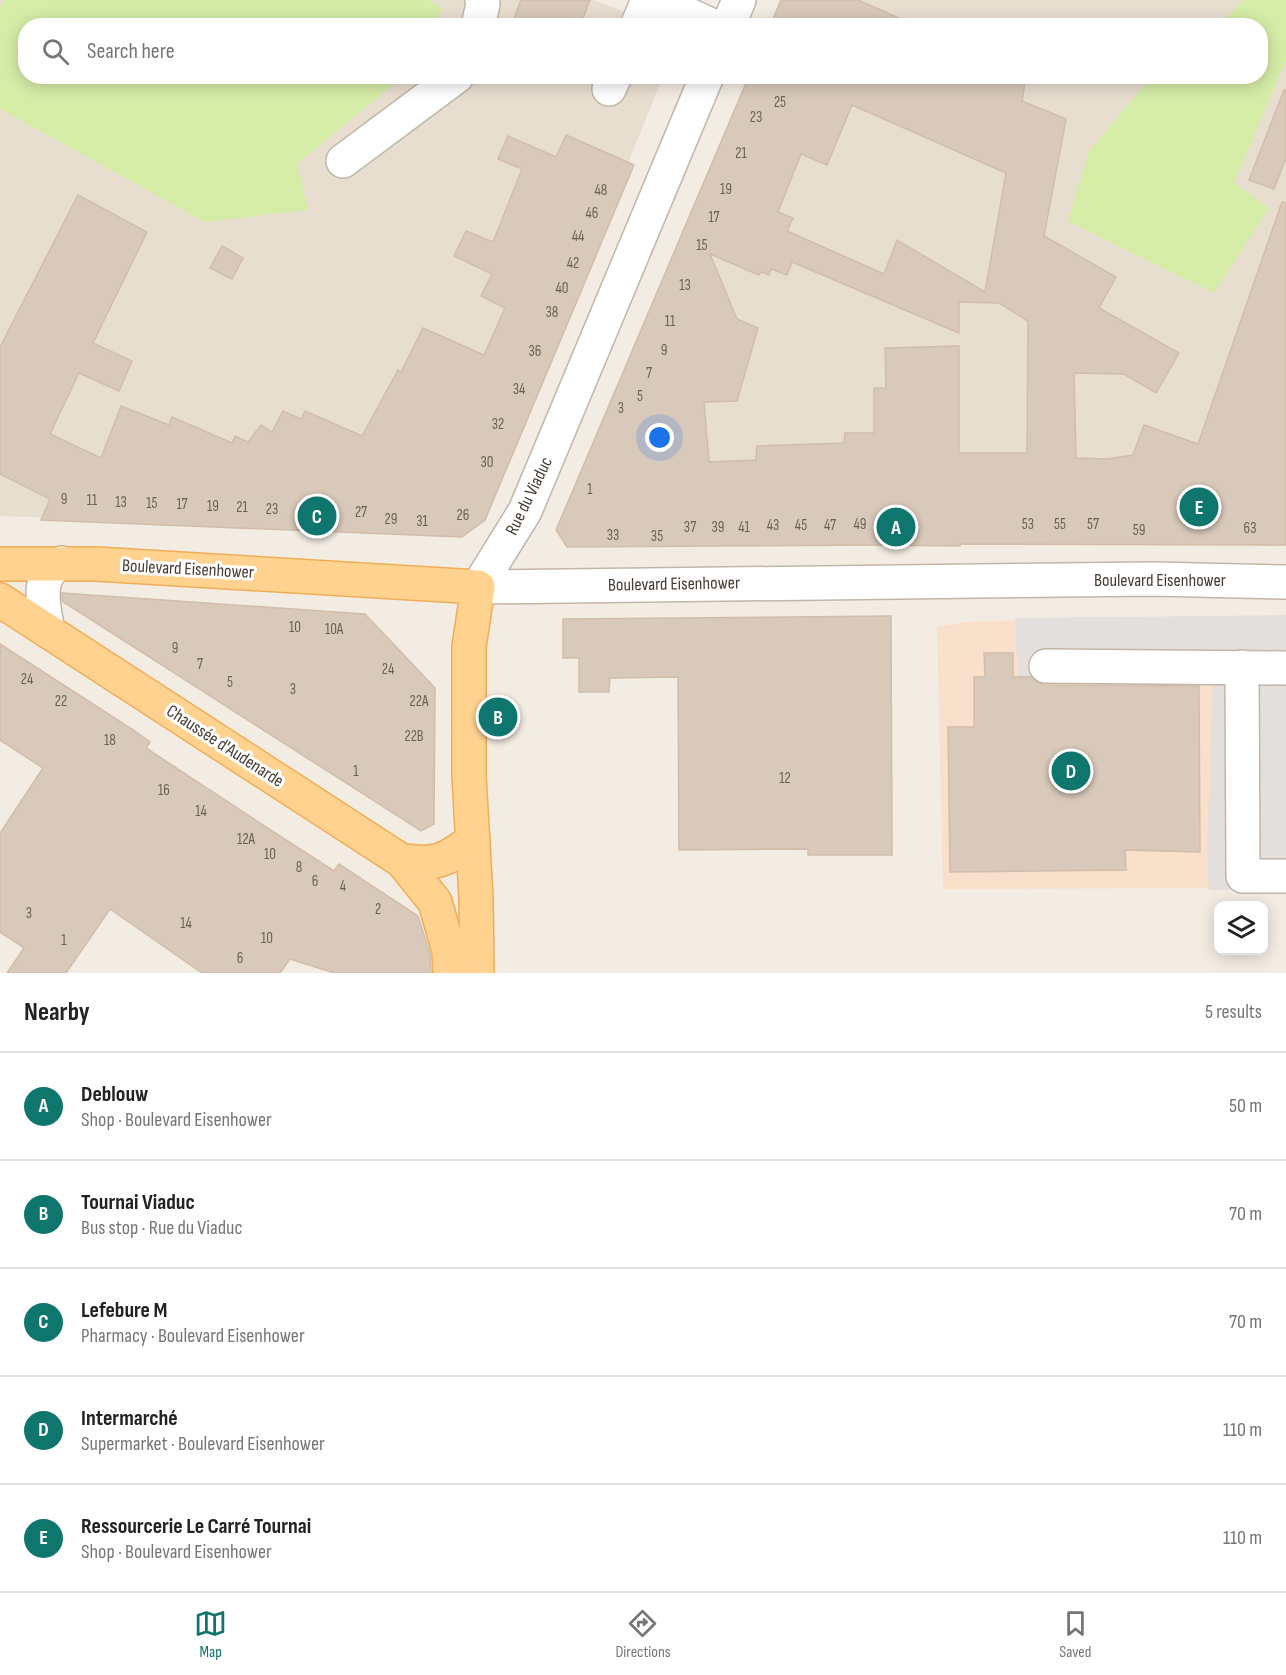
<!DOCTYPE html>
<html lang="en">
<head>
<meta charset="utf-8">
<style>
	body { margin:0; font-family:"Sofia Sans Condensed",sans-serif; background:#f6f6f6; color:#222 }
	.controls { position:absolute; right:18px; bottom:18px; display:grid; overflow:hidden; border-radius:12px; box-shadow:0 3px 15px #0003 }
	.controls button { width:54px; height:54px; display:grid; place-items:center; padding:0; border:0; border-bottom:2px solid #e0e0e0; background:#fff; color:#222; font:30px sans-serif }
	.you { position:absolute; left:660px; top:438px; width:21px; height:21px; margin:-15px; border:4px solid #fff; border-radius:50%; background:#1a73e8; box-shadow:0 0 0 9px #1a73e833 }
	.badge { display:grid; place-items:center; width:39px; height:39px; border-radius:50%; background:#0f766e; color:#fff; font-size:20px; font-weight:700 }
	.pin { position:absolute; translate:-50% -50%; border:3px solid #fff; box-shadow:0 2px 6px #0006 }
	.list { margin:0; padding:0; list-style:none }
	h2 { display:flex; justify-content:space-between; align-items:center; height:78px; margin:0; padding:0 24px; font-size:26px }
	h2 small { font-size:20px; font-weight:400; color:#767676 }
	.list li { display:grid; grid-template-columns:39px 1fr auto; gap:18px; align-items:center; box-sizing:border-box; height:108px; padding:0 24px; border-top:2px solid #e0e0e0 }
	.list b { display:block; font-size:22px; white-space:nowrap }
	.list p { margin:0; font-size:20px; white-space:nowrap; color:#767676 }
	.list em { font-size:20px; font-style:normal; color:#767676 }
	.icon { flex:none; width:33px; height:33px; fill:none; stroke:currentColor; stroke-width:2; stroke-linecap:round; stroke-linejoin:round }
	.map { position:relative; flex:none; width:1286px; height:973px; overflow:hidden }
	.search { position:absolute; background:#fff; box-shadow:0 3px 15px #0003; left:18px; right:18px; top:18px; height:66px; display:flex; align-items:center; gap:15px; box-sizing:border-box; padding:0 21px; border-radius:24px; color:#767676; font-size:22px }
	.sheet { height:618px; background:#fff }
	nav { display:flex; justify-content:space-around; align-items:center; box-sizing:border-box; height:84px; border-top:2px solid #e0e0e0; background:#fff; font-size:16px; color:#767676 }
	nav a { display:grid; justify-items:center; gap:3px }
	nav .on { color:#0f766e }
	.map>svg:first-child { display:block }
	.residential { fill:#e8ded0 }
	.commercial { fill:#f8e0cb }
	.green { fill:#d5eca7 }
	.parking { fill:#e3dfdc }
	.building { fill:#d9c9ba; stroke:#d1bdaa; stroke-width:1.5; fill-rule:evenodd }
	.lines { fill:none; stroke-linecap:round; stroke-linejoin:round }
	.minor-casing { stroke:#c2b6a8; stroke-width:36 }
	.major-casing { stroke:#efae56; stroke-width:36 }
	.minor { stroke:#fff; stroke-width:33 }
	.major { stroke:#ffd290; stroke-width:33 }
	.labels { text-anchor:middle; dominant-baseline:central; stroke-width:6; stroke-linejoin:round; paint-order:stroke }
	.number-label { font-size:15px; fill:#6b5f55 }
	.street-label { font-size:18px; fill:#463c33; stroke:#fff }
</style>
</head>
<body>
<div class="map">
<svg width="1286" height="973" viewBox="0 0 1286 973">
	<rect width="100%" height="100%" fill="#f3ece3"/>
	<!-- residential -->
	<g class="residential">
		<polygon points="0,0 593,0 658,25 26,26 26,76 663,77 483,517 464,531 0,516"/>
		<polygon points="782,0 1286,0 1286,537 573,542 749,77 1260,76 1260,26 771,25"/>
	</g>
	<!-- commercial -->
	<polygon class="commercial" points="1286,617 1286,888 943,889 937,627 971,621"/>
	<!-- green -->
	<g class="green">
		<polygon points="4,0 429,0 442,8 435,26 26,26 26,76 402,77 297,164 308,210 205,222 0,109 0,7"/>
		<polygon points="1243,0 1286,0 1286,60 1234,183 1269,208 1214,293 1068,221 1089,151 1144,86 1156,77 1260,76 1260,26 1220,25"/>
	</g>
	<!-- parking -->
	<polygon class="parking" points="1286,615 1286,890 1209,890 1207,854 1213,675 1018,680 1015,618"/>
	<!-- building -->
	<g class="building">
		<polygon points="521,0 590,0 580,26 511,26"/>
		<polygon points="781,0 858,0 917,26 770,26"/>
		<path d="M749 76H1026L1022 101 1066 119 1044 236 1116 277 1099 308 1179 353 1156 393 1124 374 1074 373 1076 458 1107 459 1133 455 1144 425 1198 444 1282 202 1286 203V545L960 544V546L876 545 567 547 556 530ZM852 105 1006 173 985 292 897 240 884 274 787 231 793 218 778 212 801 154 827 165ZM710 254 759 275 761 272 769 275 771 269 787 275 792 262 959 333V302L999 303 1028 321 1027 453H959V346L885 348 886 388H874V433H845L844 443 757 446 756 460 709 462 704 402 737 401 758 328 737 319Z"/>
		<polygon points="1284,90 1286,90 1286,158 1274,189 1249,180"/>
		<polygon points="566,135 634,165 485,520 462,537 41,520 50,499 0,474 0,347 78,195 147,232 93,343 132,361 119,391 79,373 50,434 101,458 121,406 169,425 172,417 232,443 235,436 248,442 261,425 272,432 283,411 301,419 305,411 362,436 398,370 401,372 423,328 484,355 505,308 481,296 492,274 454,256 466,231 493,242 522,169 498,159 508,136 556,157"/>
		<polygon points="222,246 243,258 232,279 210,268"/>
		<polygon points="62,593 365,614 435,688 434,824 421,831 62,601"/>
		<polygon points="891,616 892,855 808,855 808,849 679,850 678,677 610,678 609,692 579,692 579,658 563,658 563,619"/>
		<polygon points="0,644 132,729 150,742 146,748 269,829 334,871 339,864 418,916 430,954 431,973 334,973 290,959 280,973 202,973 110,909 66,973 7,973 24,948 0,932 0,833 43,768 0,740"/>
		<polygon points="984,653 1013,653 1013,677 1031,677 1037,682 1045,685 1199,686 1200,852 1125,850 1126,870 950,872 948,727 974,727 974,677 985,677"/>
	</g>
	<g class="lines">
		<!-- minor casing -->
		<g class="minor-casing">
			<g id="minor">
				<polyline points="657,0 713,26"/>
				<polyline points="478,26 483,4 482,0"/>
				<polyline points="637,26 648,0"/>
				<polyline points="728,26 739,0"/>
				<polyline points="609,89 615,76"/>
				<polyline points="343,161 457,76"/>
				<polyline points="478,587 1153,579 1286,582"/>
				<polyline points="478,587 525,511 707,76"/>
				<path d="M48 631C44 609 34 573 62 563"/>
				<polyline points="1046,666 1286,668"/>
				<polyline points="1242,667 1243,876 1286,876"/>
			</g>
		</g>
		<!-- major casing -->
		<g class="major-casing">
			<g id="major">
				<polyline points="0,564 96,564 478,587 469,647 469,776 476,898 477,973"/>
				<polyline points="0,600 402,861 435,902 449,951 450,973"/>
				<path d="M402 861C438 865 444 861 473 840"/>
			</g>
		</g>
		<!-- minor -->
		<use href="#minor" class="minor"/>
		<!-- major -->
		<use href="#major" class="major"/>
	</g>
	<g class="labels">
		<!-- number labels -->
		<g class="number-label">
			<text x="780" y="102">25</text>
			<text x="756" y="117">23</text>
			<text x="741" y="153">21</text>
			<text x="726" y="189">19</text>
			<text x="601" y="190">48</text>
			<text x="592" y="213">46</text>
			<text x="714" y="217">17</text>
			<text x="578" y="236">44</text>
			<text x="702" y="245">15</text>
			<text x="573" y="263">42</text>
			<text x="685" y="285">13</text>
			<text x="562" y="288">40</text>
			<text x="552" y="312">38</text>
			<text x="670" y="321">11</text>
			<text x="664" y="350">9</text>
			<text x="535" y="351">36</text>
			<text x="649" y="373">7</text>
			<text x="519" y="389">34</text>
			<text x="640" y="396">5</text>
			<text x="621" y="408">3</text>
			<text x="498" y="424">32</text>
			<text x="487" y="462">30</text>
			<text x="590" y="489">1</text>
			<text x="64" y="499">9</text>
			<text x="92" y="500">11</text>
			<text x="121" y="502">13</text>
			<text x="152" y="503">15</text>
			<text x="182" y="504">17</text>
			<text x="213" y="506">19</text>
			<text x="242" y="507">21</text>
			<text x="272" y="509">23</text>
			<text x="361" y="512">27</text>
			<text x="463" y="515">26</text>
			<text x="391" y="519">29</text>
			<text x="422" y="521">31</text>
			<text x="860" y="524">49</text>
			<text x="1028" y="524">53</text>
			<text x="1060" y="524">55</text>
			<text x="1093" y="524">57</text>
			<text x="773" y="525">43</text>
			<text x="801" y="525">45</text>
			<text x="830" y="525">47</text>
			<text x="690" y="527">37</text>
			<text x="718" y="527">39</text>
			<text x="744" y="527">41</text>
			<text x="1250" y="528">63</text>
			<text x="1139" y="530">59</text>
			<text x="613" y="535">33</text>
			<text x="657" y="536">35</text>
			<text x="295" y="627">10</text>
			<text x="334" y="629">10A</text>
			<text x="175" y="648">9</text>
			<text x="200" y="664">7</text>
			<text x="388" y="669">24</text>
			<text x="27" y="679">24</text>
			<text x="230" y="682">5</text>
			<text x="293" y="689">3</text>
			<text x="61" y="701">22</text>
			<text x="419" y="701">22A</text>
			<text x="414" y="736">22B</text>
			<text x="110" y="740">18</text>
			<text x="356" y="771">1</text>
			<text x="785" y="778">12</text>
			<text x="164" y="790">16</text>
			<text x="201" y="811">14</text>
			<text x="246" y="839">12A</text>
			<text x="270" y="854">10</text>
			<text x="299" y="867">8</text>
			<text x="315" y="881">6</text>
			<text x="343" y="886">4</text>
			<text x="378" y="909">2</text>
			<text x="29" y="913">3</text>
			<text x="186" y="923">14</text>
			<text x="267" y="938">10</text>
			<text x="64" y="940">1</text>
			<text x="240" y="958">6</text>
		</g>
		<!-- street labels -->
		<g class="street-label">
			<text transform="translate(529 496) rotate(-64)">Rue du Viaduc</text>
			<text transform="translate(188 569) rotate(3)">Boulevard Eisenhower</text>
			<text x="1160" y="580">Boulevard Eisenhower</text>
			<text transform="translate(674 584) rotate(-1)">Boulevard Eisenhower</text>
			<text transform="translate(225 746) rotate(33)">Chaussée d'Audenarde</text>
		</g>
	</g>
</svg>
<div class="controls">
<button><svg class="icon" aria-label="layers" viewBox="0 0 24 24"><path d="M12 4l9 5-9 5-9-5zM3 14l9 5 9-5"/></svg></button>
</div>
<div class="you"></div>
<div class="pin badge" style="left:896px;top:527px">A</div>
<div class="pin badge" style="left:498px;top:717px">B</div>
<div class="pin badge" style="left:317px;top:516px">C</div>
<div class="pin badge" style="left:1071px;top:771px">D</div>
<div class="pin badge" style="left:1199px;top:507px">E</div>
<div class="search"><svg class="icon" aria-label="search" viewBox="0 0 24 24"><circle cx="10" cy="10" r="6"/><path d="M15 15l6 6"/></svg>Search here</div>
</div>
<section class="sheet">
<h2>Nearby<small>5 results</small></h2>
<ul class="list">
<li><span class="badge">A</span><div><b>Deblouw</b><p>Shop · Boulevard Eisenhower</p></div><em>50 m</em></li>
<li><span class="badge">B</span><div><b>Tournai Viaduc</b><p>Bus stop · Rue du Viaduc</p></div><em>70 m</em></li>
<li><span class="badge">C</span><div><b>Lefebure M</b><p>Pharmacy · Boulevard Eisenhower</p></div><em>70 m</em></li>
<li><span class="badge">D</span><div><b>Intermarché</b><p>Supermarket · Boulevard Eisenhower</p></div><em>110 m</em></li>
<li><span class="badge">E</span><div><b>Ressourcerie Le Carré Tournai</b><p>Shop · Boulevard Eisenhower</p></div><em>110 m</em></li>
</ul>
</section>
<nav>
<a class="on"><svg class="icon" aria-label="map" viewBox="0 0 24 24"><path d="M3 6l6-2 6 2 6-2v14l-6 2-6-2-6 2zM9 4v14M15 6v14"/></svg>Map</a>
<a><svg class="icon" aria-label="directions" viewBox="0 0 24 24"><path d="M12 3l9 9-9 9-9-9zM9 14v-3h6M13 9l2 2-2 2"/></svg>Directions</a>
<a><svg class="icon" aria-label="saved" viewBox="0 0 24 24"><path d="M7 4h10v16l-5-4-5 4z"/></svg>Saved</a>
</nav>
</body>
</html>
